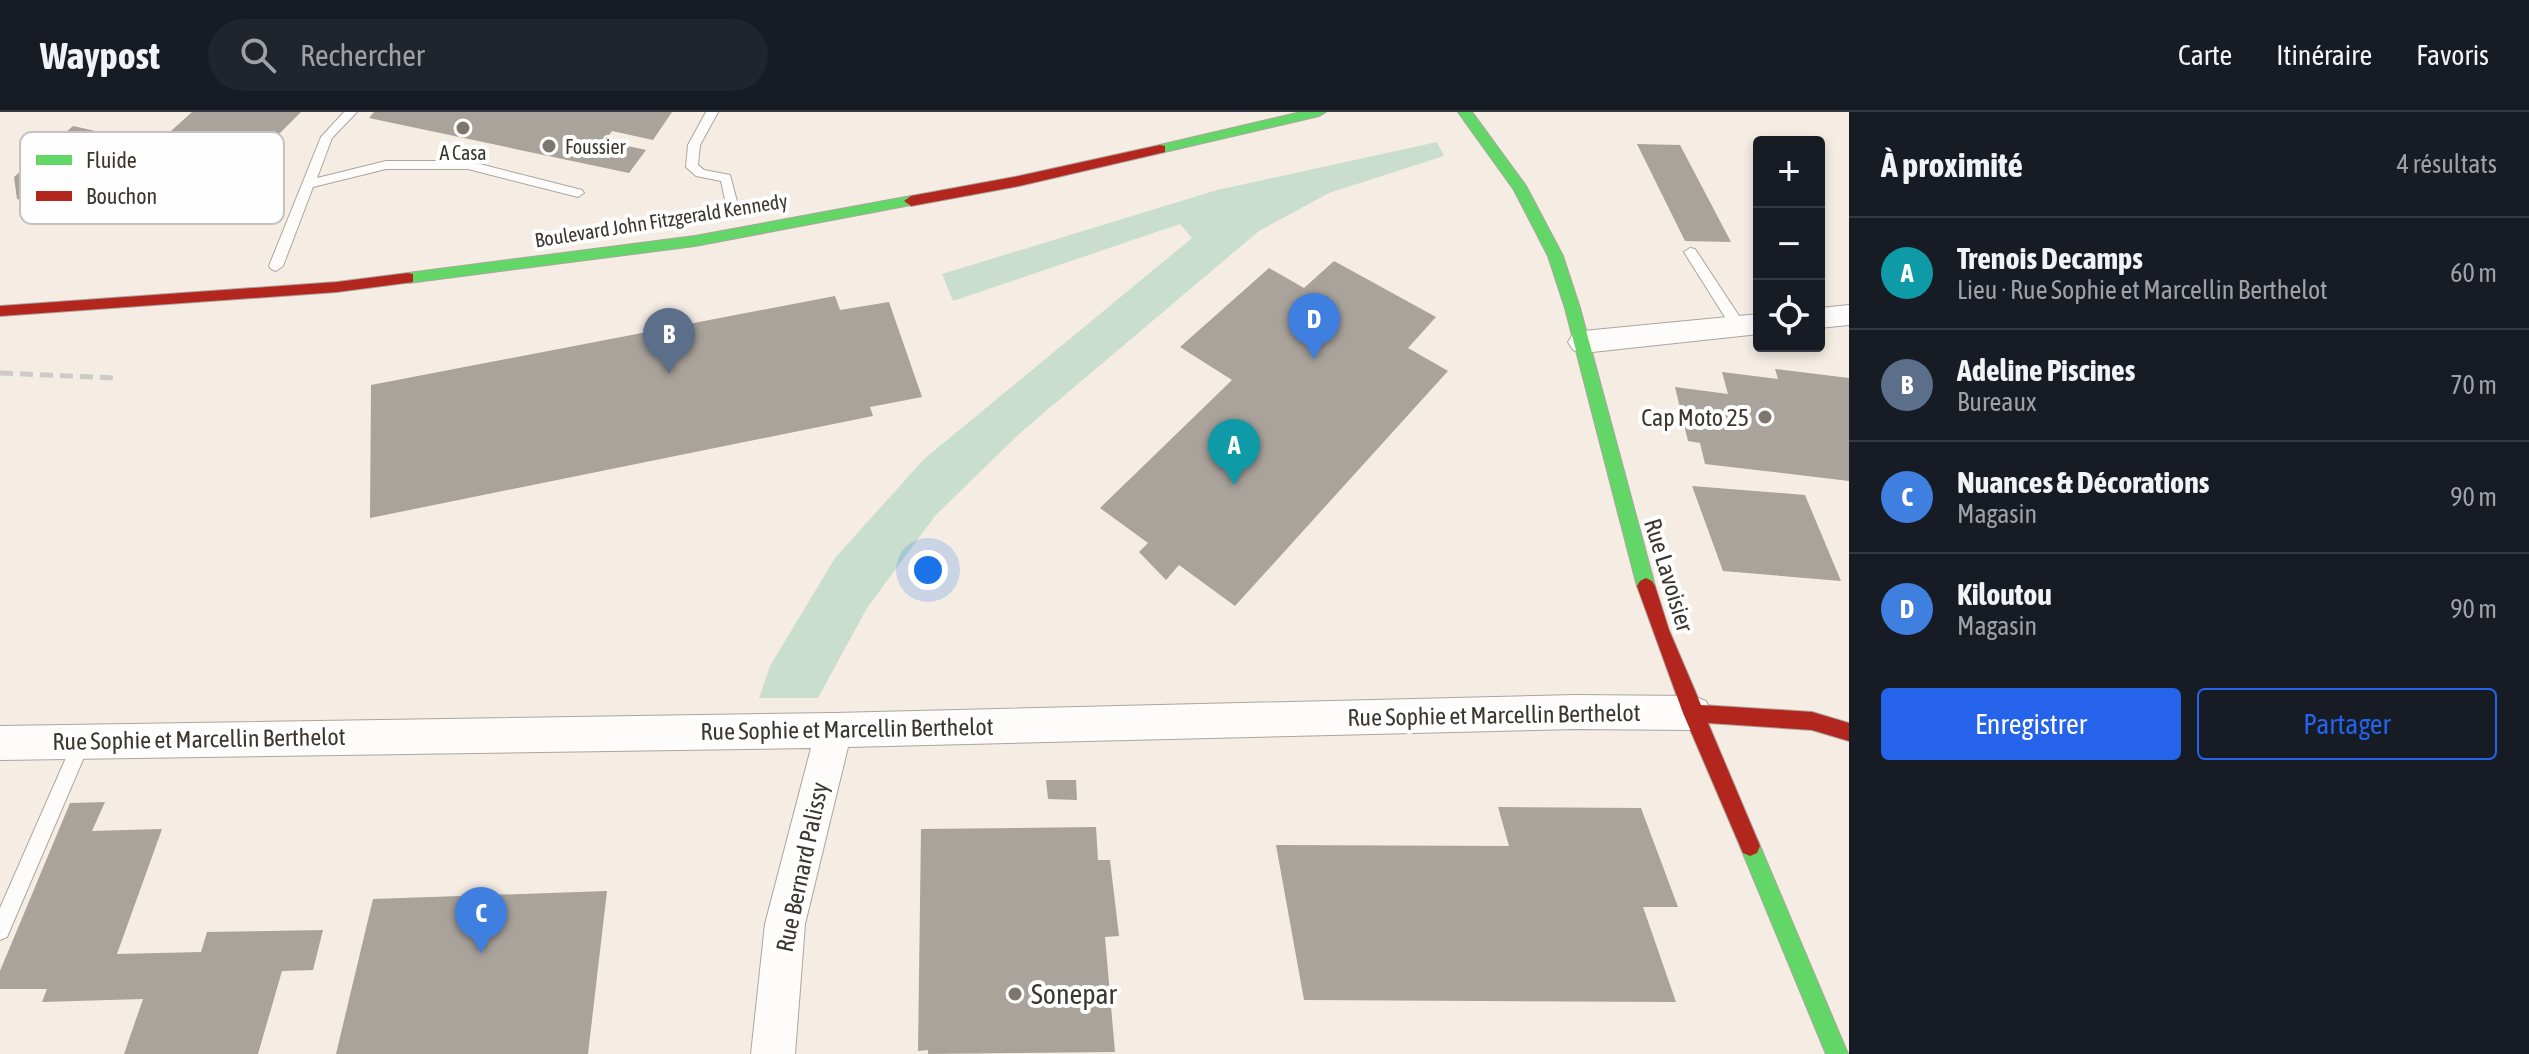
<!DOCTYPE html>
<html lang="fr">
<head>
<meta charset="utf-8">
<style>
	body { margin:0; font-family:"Asap Condensed",sans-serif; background:#20242c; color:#f1f3f6 }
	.controls { position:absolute; right:24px; top:24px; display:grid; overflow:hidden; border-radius:8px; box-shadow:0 4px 12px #0003 }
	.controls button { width:72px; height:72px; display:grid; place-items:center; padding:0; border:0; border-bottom:2px solid #363941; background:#171b24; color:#f1f3f6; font:40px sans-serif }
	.you { position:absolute; left:928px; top:458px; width:28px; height:28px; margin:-20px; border:6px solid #fff; border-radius:50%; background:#1a73e8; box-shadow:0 0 0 12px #1a73e833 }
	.badge { display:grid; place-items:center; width:52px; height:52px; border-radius:50%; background:#2563eb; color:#fff; font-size:26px; font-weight:700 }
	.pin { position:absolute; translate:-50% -66px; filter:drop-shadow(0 2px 4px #0008) }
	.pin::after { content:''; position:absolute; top:42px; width:28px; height:24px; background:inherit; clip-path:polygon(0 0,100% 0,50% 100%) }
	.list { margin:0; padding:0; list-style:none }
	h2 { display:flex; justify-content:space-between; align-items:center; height:104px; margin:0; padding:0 32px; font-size:34px }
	h2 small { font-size:26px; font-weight:400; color:#9ea1a6 }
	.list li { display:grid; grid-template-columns:52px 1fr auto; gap:24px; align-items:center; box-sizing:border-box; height:112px; padding:0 32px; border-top:2px solid #363941 }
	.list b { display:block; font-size:30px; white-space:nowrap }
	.list p { margin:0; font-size:26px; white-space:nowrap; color:#9ea1a6 }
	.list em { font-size:26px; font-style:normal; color:#9ea1a6 }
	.actions { display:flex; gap:16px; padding:24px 32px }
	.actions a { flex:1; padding:18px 0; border:2px solid #2563eb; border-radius:8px; text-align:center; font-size:28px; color:#2563eb }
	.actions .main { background:#2563eb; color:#fff }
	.icon { flex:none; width:44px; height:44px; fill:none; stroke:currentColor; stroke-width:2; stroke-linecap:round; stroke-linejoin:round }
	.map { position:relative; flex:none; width:1849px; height:942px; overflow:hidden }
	header { display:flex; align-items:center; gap:48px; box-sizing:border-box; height:112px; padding:0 40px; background:#171b24; border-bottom:2px solid #363941 }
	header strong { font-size:38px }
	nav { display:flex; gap:44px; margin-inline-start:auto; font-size:28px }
	.search { width:560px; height:72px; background:#20242c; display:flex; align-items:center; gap:20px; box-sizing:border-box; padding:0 28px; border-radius:44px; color:#9ea1a6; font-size:30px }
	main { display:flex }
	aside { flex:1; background:#171b24 }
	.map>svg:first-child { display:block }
	.green { fill:#cadecf }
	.building { fill:#a9a39c }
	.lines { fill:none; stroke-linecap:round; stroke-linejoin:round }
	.lane-casing { stroke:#aba59e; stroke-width:2 }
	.street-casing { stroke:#aba59e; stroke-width:2 }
	.fast-casing { stroke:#aba59e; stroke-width:2 }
	.jam-casing { stroke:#aba59e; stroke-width:2 }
	.lane { fill:#fefcfb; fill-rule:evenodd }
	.street { fill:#fefcfb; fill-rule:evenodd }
	.fast { fill:#63d668; fill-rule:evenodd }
	.jam { fill:#b3261e; fill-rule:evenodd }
	.rail { stroke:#cdcbc9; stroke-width:5; stroke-dasharray:13 7; stroke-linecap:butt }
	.poi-dot { fill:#7d766e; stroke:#fefefe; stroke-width:3 }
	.labels { text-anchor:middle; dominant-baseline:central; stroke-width:8; stroke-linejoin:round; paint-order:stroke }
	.far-poi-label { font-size:20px; fill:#3c362f; stroke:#fefefe; text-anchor:start }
	.far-street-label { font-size:20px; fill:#3c362f; stroke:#fefefe }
	.poi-label { font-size:24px; fill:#3c362f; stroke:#fefefe; text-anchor:end }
	.street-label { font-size:24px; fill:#3c362f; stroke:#fefefe }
	.near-poi-label { font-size:28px; fill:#3c362f; stroke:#fefefe; text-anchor:start }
	.key { fill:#fefefe; stroke:#c4c2c0; stroke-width:2 }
	.key-label { font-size:22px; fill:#3c362f }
</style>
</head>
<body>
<header>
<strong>Waypost</strong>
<div class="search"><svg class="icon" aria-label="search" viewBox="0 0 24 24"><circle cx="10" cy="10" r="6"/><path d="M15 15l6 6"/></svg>Rechercher</div>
<nav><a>Carte</a><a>Itinéraire</a><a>Favoris</a></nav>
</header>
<main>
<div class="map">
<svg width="1849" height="942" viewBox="0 0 1849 942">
	<rect width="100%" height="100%" fill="#f5ede4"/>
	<!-- green -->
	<polygon class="green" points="1437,30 1444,44 1329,81 1259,119 1020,321 935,404 867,496 818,586 759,586 770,554 835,446 924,347 1192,126 1180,112 953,189 942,162 1217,78"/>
	<!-- building -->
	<g class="building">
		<polygon points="192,0 301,0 262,39 171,19"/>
		<polygon points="374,0 672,0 653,28 612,19 605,29 646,38 629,61 369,6"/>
		<polygon points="73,14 177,37 230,49 176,103 106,86 64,99 17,87 14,65"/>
		<polygon points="1637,32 1680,33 1731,130 1685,129"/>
		<polygon points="1334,149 1436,205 1408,236 1448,259 1235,494 1179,453 1166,468 1139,440 1148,431 1100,396 1232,268 1180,235 1269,156 1304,176"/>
		<polygon points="835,184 840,198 889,190 922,285 870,295 873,304 370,406 371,273"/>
		<polygon points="1775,257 1849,266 1849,369 1705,352 1700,331 1688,329 1675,275 1728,282 1722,260 1778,267"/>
		<polygon points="1692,374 1805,383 1841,469 1723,459"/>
		<polygon points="1046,668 1076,668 1077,688 1048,687"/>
		<polygon points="105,690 92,719 162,717 117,842 201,840 207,820 323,818 313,858 282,859 258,942 124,942 143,887 42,890 47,877 0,877 0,859 70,691"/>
		<polygon points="1498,695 1641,696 1678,795 1643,795 1676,890 1304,888 1276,733 1509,734"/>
		<polygon points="1096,715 1098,748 1110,748 1119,824 1105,825 1115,940 928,942 928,938 918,939 921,717"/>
		<polygon points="607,779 588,942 336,942 373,787"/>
	</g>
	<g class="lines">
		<!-- lane casing -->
		<g class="lane-casing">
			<g id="lane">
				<polygon points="344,0 357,0 332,26 317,66 386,49 468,49 582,78 584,81 578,85 468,57 386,57 313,75 283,154 276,159 271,157 269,154 321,25"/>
				<polygon points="706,0 718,0 700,33 698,53 704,58 730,63 739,97 737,100 729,100 727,97 721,69 696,64 686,55 688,33"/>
				<polygon points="1690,136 1695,137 1743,210 1743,218 1733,218 1684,140"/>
				<polygon points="82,621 88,623 91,629 7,825 0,828 0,796 76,623"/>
			</g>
		</g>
		<!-- street casing -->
		<g class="street-casing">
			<g id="street">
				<polygon points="1849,193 1849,213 1819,216 1819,196"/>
				<polygon points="1759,202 1759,222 1583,241 1573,238 1568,230 1573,222 1583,219"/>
				<polygon points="1575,583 1693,584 1706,589 1711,601 1706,613 1693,618 1575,617 848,635 805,812 795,942 751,942 765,812 811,636 0,648 0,614 834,601"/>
			</g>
		</g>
		<!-- fast casing -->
		<g class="fast-casing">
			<g id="fast">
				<polygon points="1301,0 1326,0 1319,4 1160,41 1153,37 1160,33"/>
				<polygon points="1458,0 1472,0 1526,74 1563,144 1580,196 1655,474 1652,479 1646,482 1640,479 1637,474 1565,196 1548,144 1514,78"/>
				<polygon points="911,84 918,89 916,92 695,134 408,171 401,166 408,161 695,124"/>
				<polygon points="1750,724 1757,727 1848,942 1826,942 1740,734 1743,727"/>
			</g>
		</g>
		<!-- jam casing -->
		<g class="jam-casing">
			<g id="jam">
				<polygon points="1160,33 1165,34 1165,40 1019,74 911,94 904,89 911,84 1019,64"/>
				<polygon points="408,161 413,162 413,170 337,180 0,204 0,194 337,170"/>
				<polygon points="1646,466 1652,469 1655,474 1669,518 1701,593 1812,600 1849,611 1849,629 1812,618 1708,611 1760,734 1757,741 1750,744 1743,741 1683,601 1637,474 1640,469"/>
			</g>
		</g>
		<!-- lane -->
		<use href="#lane" class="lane"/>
		<!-- street -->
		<use href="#street" class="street"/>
		<!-- fast -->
		<use href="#fast" class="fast"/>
		<!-- jam -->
		<use href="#jam" class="jam"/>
		<!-- rail -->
		<polyline class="rail" points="0,261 115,266"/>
	</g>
	<!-- markers -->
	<g class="poi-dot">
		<circle cx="463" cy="16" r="8"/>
		<circle cx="549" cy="34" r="8"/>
		<circle cx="1765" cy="305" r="8"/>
		<circle cx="1015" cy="882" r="8"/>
	</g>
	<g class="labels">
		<!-- far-poi labels -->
		<g class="far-poi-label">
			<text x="565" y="34">Foussier</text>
			<text x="463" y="40" text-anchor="middle">A Casa</text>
		</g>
		<!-- far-street labels -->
		<g class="far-street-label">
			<text transform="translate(661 108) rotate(-9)">Boulevard John Fitzgerald Kennedy</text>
		</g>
		<!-- poi labels -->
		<g class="poi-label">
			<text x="1749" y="305">Cap Moto 25</text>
		</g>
		<!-- street labels -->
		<g class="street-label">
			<text transform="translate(1669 463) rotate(73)">Rue Lavoisier</text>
			<text transform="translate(1494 603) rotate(-1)">Rue Sophie et Marcellin Berthelot</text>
			<text transform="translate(847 617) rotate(-1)">Rue Sophie et Marcellin Berthelot</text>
			<text transform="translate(199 627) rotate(-1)">Rue Sophie et Marcellin Berthelot</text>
			<text transform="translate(802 755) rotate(-78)">Rue Bernard Palissy</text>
		</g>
		<!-- near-poi labels -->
		<g class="near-poi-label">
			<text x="1031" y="882">Sonepar</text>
		</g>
	</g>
	<!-- legend -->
	<rect x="20" y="20" width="264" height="92" rx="12" class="key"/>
	<rect x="36" y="43" width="36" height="10" fill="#63d668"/>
	<rect x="36" y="79" width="36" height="10" fill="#b3261e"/>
	<g class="key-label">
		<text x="86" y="56">Fluide</text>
		<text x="86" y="92">Bouchon</text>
	</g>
</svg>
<div class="controls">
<button>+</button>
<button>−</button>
<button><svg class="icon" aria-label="locate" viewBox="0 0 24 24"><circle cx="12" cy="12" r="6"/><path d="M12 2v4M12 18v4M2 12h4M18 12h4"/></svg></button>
</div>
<div class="you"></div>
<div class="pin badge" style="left:1234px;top:373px;background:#0f9aa8">A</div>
<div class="pin badge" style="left:669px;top:262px;background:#5c6f8a">B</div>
<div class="pin badge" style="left:481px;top:841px;background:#3f7fe0">C</div>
<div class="pin badge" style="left:1314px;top:247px;background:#3f7fe0">D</div>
</div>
<aside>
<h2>À proximité<small>4 résultats</small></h2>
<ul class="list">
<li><span class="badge" style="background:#0f9aa8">A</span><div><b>Trenois Decamps</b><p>Lieu · Rue Sophie et Marcellin Berthelot</p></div><em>60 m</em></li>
<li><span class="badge" style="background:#5c6f8a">B</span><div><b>Adeline Piscines</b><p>Bureaux</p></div><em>70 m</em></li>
<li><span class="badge" style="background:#3f7fe0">C</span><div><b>Nuances &amp; Décorations</b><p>Magasin</p></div><em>90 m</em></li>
<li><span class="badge" style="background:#3f7fe0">D</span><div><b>Kiloutou</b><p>Magasin</p></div><em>90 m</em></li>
</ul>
<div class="actions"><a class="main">Enregistrer</a><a>Partager</a></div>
</aside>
</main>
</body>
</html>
